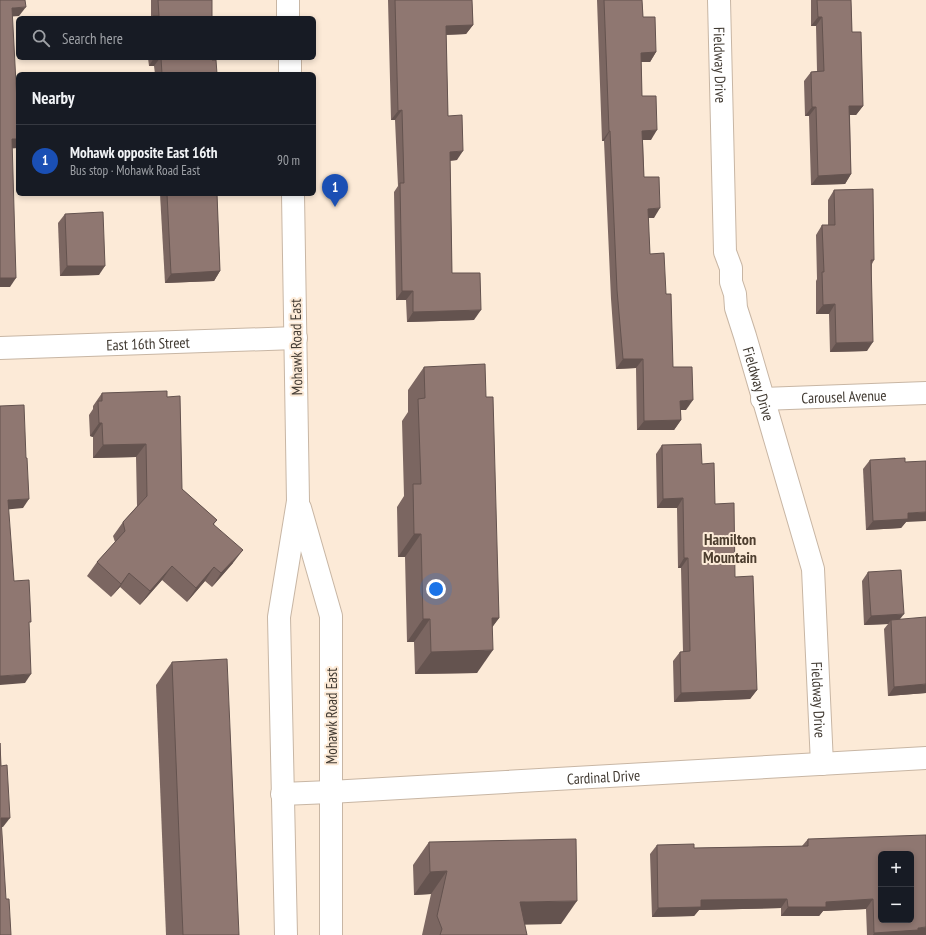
<!DOCTYPE html>
<html lang="en">
<head>
<meta charset="utf-8">
<style>
	body { margin:0; font-family:"PT Sans Narrow",sans-serif; background:#20242c; color:#f1f3f6 }
	.controls { position:absolute; right:12px; bottom:12px; display:grid; overflow:hidden; border-radius:6px; box-shadow:0 2px 6px #0003 }
	.controls button { width:36px; height:36px; display:grid; place-items:center; padding:0; border:0; border-bottom:1px solid #363941; background:#171b24; color:#f1f3f6; font:20px sans-serif }
	.you { position:absolute; left:436px; top:589px; width:14px; height:14px; margin:-10px; border:3px solid #fff; border-radius:50%; background:#1a73e8; box-shadow:0 0 0 6px #1a73e833 }
	.badge { display:grid; place-items:center; width:26px; height:26px; border-radius:50%; background:#ea580c; color:#fff; font-size:13px; font-weight:700 }
	.pin { position:absolute; translate:-50% -33px; filter:drop-shadow(0 1px 2px #0008) }
	.pin::after { content:''; position:absolute; top:21px; width:14px; height:12px; background:inherit; clip-path:polygon(0 0,100% 0,50% 100%) }
	.list { margin:0; padding:0; list-style:none }
	h2 { display:flex; justify-content:space-between; align-items:center; height:52px; margin:0; padding:0 16px; font-size:17px }
	h2 small { font-size:13px; font-weight:400; color:#9ea1a6 }
	.list li { display:grid; grid-template-columns:26px 1fr auto; gap:12px; align-items:center; box-sizing:border-box; height:72px; padding:0 16px; border-top:1px solid #363941 }
	.list b { display:block; font-size:15px; white-space:nowrap }
	.list p { margin:0; font-size:13px; white-space:nowrap; color:#9ea1a6 }
	.list em { font-size:13px; font-style:normal; color:#9ea1a6 }
	.icon { flex:none; width:22px; height:22px; fill:none; stroke:currentColor; stroke-width:2; stroke-linecap:round; stroke-linejoin:round }
	.map { position:relative; flex:none; width:926px; height:935px; overflow:hidden }
	.search { position:absolute; background:#171b24; box-shadow:0 2px 6px #0003; left:16px; top:16px; width:300px; height:44px; display:flex; align-items:center; gap:10px; box-sizing:border-box; padding:0 14px; border-radius:6px; color:#9ea1a6; font-size:15px }
	.panel { position:absolute; background:#171b24; box-shadow:0 2px 6px #0003; left:16px; top:72px; width:300px; height:124px; border-radius:6px }
	.map>svg:first-child { display:block }
	.lines { fill:none; stroke-linecap:round; stroke-linejoin:round }
	.street-casing { stroke:#c8b6a4; stroke-width:24 }
	.secondary-casing { stroke:#c8b6a4; stroke-width:24 }
	.street { stroke:#fff; stroke-width:22 }
	.secondary { stroke:#fff; stroke-width:22 }
	.wall { fill:#7b6661 }
	.shaded-wall { fill:#64534f }
	.building { fill:#8f7771; stroke:#64534f; fill-rule:evenodd }
	.labels { text-anchor:middle; dominant-baseline:central; stroke-width:4; stroke-linejoin:round; paint-order:stroke }
	.street-label { font-size:15px; fill:#413a32; stroke:#fcead7 }
	.neighbourhood-label { font-size:16px; font-weight:bold; fill:#4d3e2f; stroke:#fcead7 }
</style>
</head>
<body>
<div class="map">
<svg width="926" height="935" viewBox="0 0 926 935">
	<rect width="100%" height="100%" fill="#fcead7"/>
	<g class="lines">
		<!-- street casing -->
		<g class="street-casing">
			<g id="street">
				<path id="s1" d="M719 0 725 252 731 268V282L735 294 736 308 745 336 813 569 822 764"/>
				<path id="s2" d="M0 348 296 338"/>
				<path id="s3" d="M762 399 926 393"/>
				<path id="s4" d="M282 794 330 792 926 758"/>
			</g>
		</g>
		<!-- secondary casing -->
		<g class="secondary-casing">
			<g id="secondary">
				<polyline points="288,0 288,18"/>
				<polyline points="290,58 290,74"/>
				<polyline points="300,508 331,616 331,935"/>
				<polyline points="286,935 279,617 298,501 293,194"/>
			</g>
		</g>
		<!-- street -->
		<use href="#street" class="street"/>
		<!-- secondary -->
		<use href="#secondary" class="secondary"/>
	</g>
	<!-- wall -->
	<g class="wall">
		<rect x="151" y="0" width="61" height="18"/>
		<polygon points="388,0 472,0 473,25 466,34 446,35 448,116 457,160 450,161 452,273 474,320 407,322 406,300 396,300 394,192 398,186 395,120 391,120"/>
		<polygon points="597,0 642,0 643,17 656,52 650,62 641,62 642,96 651,140 643,140 644,177 654,218 648,218 650,254 666,294 673,367 686,410 681,410 681,420 674,430 637,430 636,368 616,369 611,299 604,141 602,141"/>
		<polygon points="811,0 851,0 852,32 863,106 856,115 850,115 851,174 845,184 811,185 809,116 805,116 804,81 811,72 817,71 816,26 811,26"/>
		<polygon points="148,58 212,58 212,60 217,74 155,74 154,66 149,66"/>
		<polygon points="834,190 874,260 872,264 867,351 830,352 829,314 816,314 816,281 817,279 816,235 822,225 828,225 828,200"/>
		<polygon points="160,194 217,194 220,271 214,281 165,283"/>
		<polygon points="65,214 99,275 60,276 58,223"/>
		<polygon points="424,367 486,397 499,618 492,627 477,673 415,674 414,642 407,642 405,557 398,557 397,507 404,496 402,421 408,412 408,390"/>
		<polygon points="102,393 167,397 182,489 217,520 214,524 233,563 212,587 205,581 187,602 162,580 140,605 120,587 111,597 87,576 97,562 115,542 113,536 123,522 137,506 136,457 93,458 93,437 90,436 89,415 93,409 93,406"/>
		<polygon points="662,445 702,464 715,504 735,577 757,690 750,699 674,702 673,661 680,652 683,652 681,568 678,568 677,508 657,508 656,454"/>
		<polygon points="870,460 906,522 901,528 866,530 863,469"/>
		<polygon points="868,572 900,619 926,693 888,696 884,629 888,624 864,625 862,581"/>
		<polygon points="172,662 239,935 166,935 156,685"/>
		<polygon points="808,839 926,935 867,935 866,909 823,911 819,916 781,916 781,908 699,910 694,916 652,917 650,854 657,845 694,848 802,846"/>
		<polygon points="429,842 561,924 524,924 527,935 422,935 431,894 414,895 413,865"/>
	</g>
	<!-- shaded-wall -->
	<g class="shaded-wall">
		<polygon points="26,7 19,16 5,17 12,8"/>
		<polygon points="818,17 822,17 816,26 811,26"/>
		<polygon points="473,25 466,34 440,35 446,26"/>
		<polygon points="656,52 650,62 634,62 641,53"/>
		<polygon points="154,58 160,58 154,66 149,66"/>
		<polygon points="849,106 863,106 856,115 843,115"/>
		<polygon points="812,107 816,107 809,116 805,116"/>
		<polygon points="402,110 395,120 391,120 398,111"/>
		<polygon points="657,130 651,140 636,140 642,131"/>
		<polygon points="609,131 610,131 604,141 602,141"/>
		<polygon points="12,139 18,139 18,148 5,149"/>
		<polygon points="463,151 457,160 443,161 450,152"/>
		<polygon points="851,174 845,184 811,185 818,176"/>
		<polygon points="660,208 654,218 642,218 648,209"/>
		<polygon points="67,266 105,266 99,275 60,276"/>
		<polygon points="220,271 214,281 165,283 171,274"/>
		<polygon points="0,278 16,278 10,287 0,287"/>
		<polygon points="402,291 413,291 406,300 396,300"/>
		<polygon points="835,304 829,314 816,314 823,305"/>
		<polygon points="481,310 474,320 407,322 413,312"/>
		<polygon points="873,342 867,351 830,352 836,343"/>
		<polygon points="623,359 643,359 636,368 616,369"/>
		<polygon points="693,400 686,410 674,410 680,401"/>
		<polygon points="681,420 674,430 637,430 644,421"/>
		<polygon points="99,423 102,423 93,437 90,436"/>
		<polygon points="146,444 136,457 93,458 103,445"/>
		<polygon points="683,498 677,508 657,508 663,499"/>
		<polygon points="29,499 23,508 2,510 8,500"/>
		<polygon points="926,512 926,521 906,522 901,528 866,530 873,521 908,513"/>
		<polygon points="414,534 421,534 405,557 398,557"/>
		<polygon points="243,550 233,563 212,587 221,573"/>
		<polygon points="684,558 688,558 681,568 678,568"/>
		<polygon points="172,566 162,580 140,605 150,591"/>
		<polygon points="214,567 205,581 187,602 196,588"/>
		<polygon points="129,573 120,587 111,597 121,584"/>
		<polygon points="904,614 897,623 891,620 888,624 864,625 871,616"/>
		<polygon points="492,618 499,618 483,640"/>
		<polygon points="423,619 430,619 414,642 407,642"/>
		<polygon points="493,650 477,673 415,674 431,652"/>
		<polygon points="31,674 25,683 0,685 0,676"/>
		<polygon points="926,684 926,693 888,696 894,687"/>
		<polygon points="757,690 750,699 674,702 681,693"/>
		<polygon points="1,818 10,818 3,827 0,827"/>
		<polygon points="447,871 431,894 414,895 430,872"/>
		<polygon points="787,899 781,908 699,910 694,916 652,917 658,908 701,900"/>
		<polygon points="873,899 866,909 823,911 819,916 781,916 788,907 826,902"/>
		<polygon points="577,901 561,924 504,925 520,902"/>
		<polygon points="926,927 926,935 873,935 874,933"/>
	</g>
	<!-- building -->
	<g class="building">
		<polygon points="0,0 25,0 26,7 12,8 17,102 18,102 18,139 12,139 16,278 0,278"/>
		<polygon points="158,0 212,0 212,18 153,18 153,16 159,16"/>
		<polygon points="395,0 472,0 473,25 446,26 448,116 462,115 463,151 450,152 452,273 480,273 481,310 413,312 413,291 402,291 400,183 404,183 402,110 398,111"/>
		<polygon points="604,0 642,0 643,17 655,17 656,52 641,53 642,96 656,96 657,130 642,131 644,177 659,177 660,208 648,209 650,254 664,253 666,294 671,294 673,367 692,367 693,400 680,401 681,420 644,421 643,359 623,359 617,290 610,131 609,131"/>
		<polygon points="817,0 851,0 852,32 861,32 863,106 849,106 851,174 818,176 816,107 812,107 811,72 824,71 822,17 818,17"/>
		<polygon points="161,58 212,58 212,60 216,60 217,74 162,74"/>
		<polygon points="873,189 874,260 871,260 873,342 836,343 835,304 823,305 822,272 824,272 822,225 835,225 834,190"/>
		<polygon points="167,194 217,194 220,271 171,274"/>
		<polygon points="103,212 105,266 67,266 65,214"/>
		<polygon points="485,364 486,397 493,397 499,618 492,618 493,650 431,652 430,619 423,619 421,534 414,534 413,484 421,484 418,399 425,398 424,367"/>
		<polygon points="167,391 167,397 180,396 182,489 217,520 213,524 243,550 221,573 214,567 196,588 172,566 150,591 129,573 121,584 97,562 125,531 123,522 147,496 146,444 103,445 102,423 99,423 98,401 102,401 102,393"/>
		<polygon points="24,405 26,458 27,458 29,499 8,500 14,581 29,580 31,622 29,622 31,674 0,676 0,406"/>
		<polygon points="701,444 702,464 714,463 715,504 734,503 735,577 753,576 757,690 681,693 680,652 690,651 688,558 684,558 683,498 663,499 662,445"/>
		<polygon points="905,458 905,462 926,461 926,512 908,513 908,519 873,521 870,460"/>
		<polygon points="901,570 904,614 871,616 868,572"/>
		<polygon points="926,617 926,684 894,687 891,620"/>
		<polygon points="227,659 239,935 183,935 172,662"/>
		<polygon points="0,743 1,766 7,765 10,818 1,818 6,899 9,899 11,935 0,935"/>
		<path d="M926 835V927L918 928V930L874 933 873 899 826 902V907H788L787 899 701 900V907L658 908 657 845 694 844V848L808 846V839ZM881 854H911V920H881Z"/>
		<polygon points="576,839 577,901 520,902 527,935 440,935 442,929 437,916 447,871 430,872 429,842"/>
	</g>
	<g class="labels">
		<!-- street labels -->
		<g class="street-label">
			<text stroke="none"><textPath href="#s1" startOffset="65">Fieldway Drive</textPath></text>
			<text stroke="none"><textPath href="#s2" startOffset="148">East 16th Street</textPath></text>
			<text transform="translate(296 347) rotate(-91)">Mohawk Road East</text>
			<text stroke="none"><textPath href="#s1" startOffset="389">Fieldway Drive</textPath></text>
			<text stroke="none"><textPath href="#s3" startOffset="82">Carousel Avenue</textPath></text>
			<text stroke="none"><textPath href="#s1" startOffset="713">Fieldway Drive</textPath></text>
			<text transform="translate(331 716) rotate(-90)">Mohawk Road East</text>
			<text stroke="none"><textPath href="#s4" startOffset="322">Cardinal Drive</textPath></text>
		</g>
		<!-- neighbourhood labels -->
		<g class="neighbourhood-label">
			<text x="730" y="539">Hamilton<tspan x="730" dy="18">Mountain</tspan></text>
		</g>
	</g>
</svg>
<div class="controls">
<button>+</button>
<button>−</button>
</div>
<div class="you"></div>
<div class="pin badge" style="left:335px;top:207px;background:#1a4fb4">1</div>
<div class="search"><svg class="icon" aria-label="search" viewBox="0 0 24 24"><circle cx="10" cy="10" r="6"/><path d="M15 15l6 6"/></svg>Search here</div>
<section class="panel">
<h2>Nearby<small></small></h2>
<ul class="list">
<li><span class="badge" style="background:#1a4fb4">1</span><div><b>Mohawk opposite East 16th</b><p>Bus stop · Mohawk Road East</p></div><em>90 m</em></li>
</ul>
</section>
</div>
</body>
</html>
